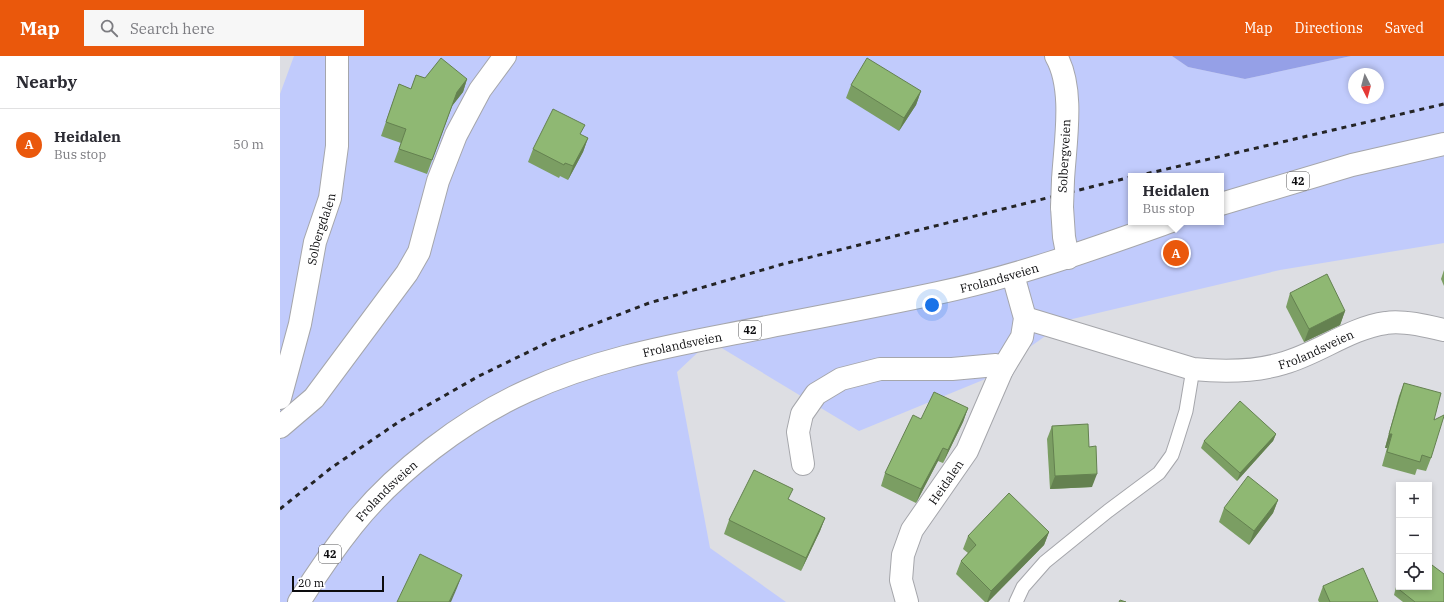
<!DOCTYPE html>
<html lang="en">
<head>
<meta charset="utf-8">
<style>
	body { margin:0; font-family:"IBM Plex Serif",serif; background:#f7f7f7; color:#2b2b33 }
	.controls { position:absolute; right:12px; bottom:12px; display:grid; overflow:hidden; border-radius:0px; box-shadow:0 2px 6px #0003 }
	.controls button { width:36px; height:36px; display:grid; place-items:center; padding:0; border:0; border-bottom:1px solid #e1e1e2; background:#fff; color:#2b2b33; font:20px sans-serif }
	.compass { position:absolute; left:1068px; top:12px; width:36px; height:36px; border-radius:50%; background:#fff; box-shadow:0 2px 6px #0003; rotate:174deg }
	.scale { position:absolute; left:12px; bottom:10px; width:92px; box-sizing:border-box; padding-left:4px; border:2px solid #0c0c0e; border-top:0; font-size:11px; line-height:14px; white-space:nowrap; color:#0c0c0e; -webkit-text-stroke:3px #fff; paint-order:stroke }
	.you { position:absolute; left:652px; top:249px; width:14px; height:14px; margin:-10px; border:3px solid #fff; border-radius:50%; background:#1a73e8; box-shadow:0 0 0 6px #1a73e833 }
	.badge { display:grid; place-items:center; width:26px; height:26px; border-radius:50%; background:#ea580c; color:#fff; font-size:13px; font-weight:700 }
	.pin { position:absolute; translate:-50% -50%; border:2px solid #fff; box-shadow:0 1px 4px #0006 }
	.popup { position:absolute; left:848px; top:117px; width:96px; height:52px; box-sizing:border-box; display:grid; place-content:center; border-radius:0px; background:#fff; filter:drop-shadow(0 1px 3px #0005); font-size:13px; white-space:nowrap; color:#7c7c81 }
	.popup b { font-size:15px; color:#2b2b33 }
	.popup::after { content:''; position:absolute; left:50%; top:100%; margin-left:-8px; border:8px solid transparent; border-top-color:#fff }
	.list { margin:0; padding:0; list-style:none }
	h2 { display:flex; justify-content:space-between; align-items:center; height:52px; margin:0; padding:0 16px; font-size:17px }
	h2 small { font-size:13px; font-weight:400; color:#7c7c81 }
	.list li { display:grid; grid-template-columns:26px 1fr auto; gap:12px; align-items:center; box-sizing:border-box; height:72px; padding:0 16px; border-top:1px solid #e1e1e2 }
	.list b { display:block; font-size:15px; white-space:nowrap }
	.list p { margin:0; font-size:13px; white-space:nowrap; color:#7c7c81 }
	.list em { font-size:13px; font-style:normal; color:#7c7c81 }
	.icon { flex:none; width:22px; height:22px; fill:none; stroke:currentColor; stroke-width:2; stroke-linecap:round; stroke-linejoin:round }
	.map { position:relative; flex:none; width:1164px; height:546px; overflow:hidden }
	header { display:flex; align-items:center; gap:24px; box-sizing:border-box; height:56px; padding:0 20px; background:#ea580c; color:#fff }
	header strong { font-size:19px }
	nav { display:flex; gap:22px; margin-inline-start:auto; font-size:14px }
	.search { width:280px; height:36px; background:#f7f7f7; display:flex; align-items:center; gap:10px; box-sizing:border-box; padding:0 14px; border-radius:0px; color:#7c7c81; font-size:15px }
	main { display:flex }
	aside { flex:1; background:#fff }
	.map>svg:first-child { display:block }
	.green { fill:#c1cbfc; fill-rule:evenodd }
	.water { fill:#95a0e7 }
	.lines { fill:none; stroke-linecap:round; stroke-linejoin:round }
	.service-casing { stroke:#a5a6ab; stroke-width:15 }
	.minor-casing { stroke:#a5a6ab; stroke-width:24 }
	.primary-casing { stroke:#a5a6ab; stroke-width:24 }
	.service { stroke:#fff; stroke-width:13 }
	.minor { stroke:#fff; stroke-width:22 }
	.primary { stroke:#fff; stroke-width:22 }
	.rail { stroke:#242426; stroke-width:3; stroke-dasharray:5 5; stroke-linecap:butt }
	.minor-bridge-casing { stroke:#a5a6ab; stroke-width:24; stroke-linecap:butt }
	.minor-bridge { stroke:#fff; stroke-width:22 }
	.wall { fill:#7b9e63 }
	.shaded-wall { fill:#648150 }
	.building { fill:#8fb873; stroke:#648150 }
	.labels { text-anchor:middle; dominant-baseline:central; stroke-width:3.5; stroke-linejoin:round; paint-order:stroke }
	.shield { fill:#fff; stroke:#555556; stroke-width:1 }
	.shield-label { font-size:11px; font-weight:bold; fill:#0c0c0e }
	.street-label { font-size:12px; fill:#0c0c0e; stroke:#fff }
</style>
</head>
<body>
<header>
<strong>Map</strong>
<div class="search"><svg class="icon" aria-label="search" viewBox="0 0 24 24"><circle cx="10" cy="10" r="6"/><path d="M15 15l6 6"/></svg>Search here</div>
<nav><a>Map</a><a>Directions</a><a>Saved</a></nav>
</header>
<main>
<aside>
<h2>Nearby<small></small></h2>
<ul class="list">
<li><span class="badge">A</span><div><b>Heidalen</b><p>Bus stop</p></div><em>50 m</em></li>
</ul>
</aside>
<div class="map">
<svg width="1164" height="546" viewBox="0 0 1164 546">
	<rect width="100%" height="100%" fill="#dddee3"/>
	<!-- green -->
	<path class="green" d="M14 0H892L908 11 965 23 1071 0H1164V187L1000 214 788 264 703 324 579 375 430 285 397 316 430 492 506 546H0V38ZM1074 18H1098V42H1074ZM851 120H941V166H851Z"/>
	<!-- water -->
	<polygon class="water" points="892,0 1071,0 965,23 908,11"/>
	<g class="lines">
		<!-- service casing -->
		<g class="service-casing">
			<polyline id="service" points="736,546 743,531 765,506 828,455 879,417 892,399 896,387 906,355 913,313"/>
		</g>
		<!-- minor casing -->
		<g class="minor-casing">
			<g id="minor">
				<path d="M776 0C795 33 785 87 783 124"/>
				<polyline points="782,151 784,181 788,202"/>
				<path id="s1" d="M745 262 913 313C943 316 975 316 1004 307 1039 297 1070 272 1106 267 1122 264 1148 270 1164 274"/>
				<path id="s2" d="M0 342 20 268 35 186 50 142 57 90V0"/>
				<polyline points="0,371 34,342 127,217 139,196 158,125 176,79 200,34 225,0"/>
				<polyline points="523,408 518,376 522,358 536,338 561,323 600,313 672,313 716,309 722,314"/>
				<path id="s3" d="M627 546 621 524 623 499 632 474 687 395 722 314 742 281 745 262 733 219"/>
			</g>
		</g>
		<!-- primary casing -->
		<g class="primary-casing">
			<g id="primary">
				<polyline points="941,148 1072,109 1164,88"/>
				<path id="s4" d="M19 546C36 519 53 494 73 469 115 416 185 363 247 335 310 306 378 292 446 279 517 265 588 252 658 237 738 220 813 193 889 166"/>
			</g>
		</g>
		<!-- service -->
		<use href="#service" class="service"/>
		<!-- minor -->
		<use href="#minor" class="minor"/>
		<!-- primary -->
		<use href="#primary" class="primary"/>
		<!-- rail -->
		<g class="rail">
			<polyline points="857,120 1164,48"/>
			<polyline points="0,453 51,412 120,365 199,320 273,284 369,247 503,208 851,121"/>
		</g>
		<!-- minor-bridge casing -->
		<g class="minor-bridge-casing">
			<polyline id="minor-bridge" points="782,151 783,124"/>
		</g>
		<!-- minor-bridge -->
		<use href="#minor-bridge" class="minor-bridge"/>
	</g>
	<!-- wall -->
	<g class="wall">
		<polygon points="136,19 145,22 187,23 183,36 172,50 147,118 114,106 121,87 101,80 119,28 131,33"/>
		<polygon points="571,29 641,35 636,49 619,75 566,42"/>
		<polygon points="301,79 308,82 303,96 288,124 280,120 279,122 248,106 253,93"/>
		<polygon points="1164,214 1164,230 1161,223"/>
		<polygon points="1010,237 1065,255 1060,269 1024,286 1006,251"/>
		<polygon points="1124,327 1154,364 1151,402 1146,415 1137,413 1135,419 1102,410 1107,392 1105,392 1119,340"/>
		<polygon points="688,352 683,366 663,407 658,405 636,447 601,430 605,417 641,363"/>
		<polygon points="772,370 809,391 812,431 770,433 767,383"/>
		<polygon points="996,378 993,385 957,425 921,392 924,385"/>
		<polygon points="509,444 545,462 540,475 521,515 444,478 449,464"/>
		<polygon points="998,444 993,457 969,489 939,466 944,452"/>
		<polygon points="769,476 764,489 708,546 705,546 676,518 681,505 688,497 683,493 688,480"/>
		<polygon points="1043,530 1098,546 1039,546 1038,544"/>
		<polygon points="1116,531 1164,546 1123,546 1114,539"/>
	</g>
	<!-- shaded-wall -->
	<g class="shaded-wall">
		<polygon points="187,23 183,36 172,50 147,118 177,36"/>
		<polygon points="641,35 636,49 619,75 624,62"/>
		<polygon points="308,82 303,96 288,124 293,110"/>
		<polygon points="1065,255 1060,269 1024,286 1029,273"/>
		<polygon points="688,352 683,366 663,407 668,394"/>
		<polygon points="996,378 993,385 957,425 960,417"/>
		<polygon points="1109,378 1112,378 1107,392 1105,392"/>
		<polygon points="663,392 658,405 636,447 641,433"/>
		<polygon points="817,418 812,431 770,433 775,420"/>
		<polygon points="998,444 993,457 969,489 974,475"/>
		<polygon points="545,462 540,475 521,515 526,502"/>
		<polygon points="769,476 764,489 708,546 707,546 711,535"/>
		<polygon points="182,519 177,532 171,546 169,546"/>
	</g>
	<!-- building -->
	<g class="building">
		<polygon points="161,2 187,23 177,36 152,104 119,93 126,73 106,66 119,28 131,33 136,19 145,22"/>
		<polygon points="587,2 641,35 624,62 571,29"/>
		<polygon points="273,53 305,69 300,78 308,82 293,110 285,107 284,109 253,93"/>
		<polygon points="1047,218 1065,255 1029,273 1010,237"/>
		<polygon points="1124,327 1161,337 1154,364 1164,359 1164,360 1151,402 1142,399 1140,406 1107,396 1112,378 1109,378"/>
		<polygon points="654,336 688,352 668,394 663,392 641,433 605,417 633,359 641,363"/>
		<polygon points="960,345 996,378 960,417 924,385"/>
		<polygon points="808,368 809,391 816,390 817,418 775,420 772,370"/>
		<polygon points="474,414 513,433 508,443 545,462 526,502 449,464"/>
		<polygon points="968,420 998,444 974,475 944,452"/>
		<polygon points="729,437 769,476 711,535 681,505 696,489 688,480"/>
		<polygon points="140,498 182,519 169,546 117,546"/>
		<polygon points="1152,509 1164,518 1164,546 1135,546 1116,531 1119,528 1119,531 1149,531 1149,513 1150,513"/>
		<polygon points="1083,512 1098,546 1050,546 1043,530"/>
		<polygon points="840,544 846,546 839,546"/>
	</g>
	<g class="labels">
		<!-- shield labels -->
		<g class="shield">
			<rect x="1007" y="116" width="22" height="18" rx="3"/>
			<rect x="459" y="265" width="22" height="18" rx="3"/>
			<rect x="39" y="489" width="22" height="18" rx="3"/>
		</g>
		<g class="shield-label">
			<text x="1018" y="125">42</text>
			<text x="470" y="274">42</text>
			<text x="50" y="498">42</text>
		</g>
		<!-- street labels -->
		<g class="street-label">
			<text transform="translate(784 100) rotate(-87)">Solbergveien</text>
			<text stroke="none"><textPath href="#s2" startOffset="174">Solbergdalen</textPath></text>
			<text stroke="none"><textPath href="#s4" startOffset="802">Frolandsveien</textPath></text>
			<text stroke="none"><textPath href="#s4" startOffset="478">Frolandsveien</textPath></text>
			<text stroke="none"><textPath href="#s1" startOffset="302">Frolandsveien</textPath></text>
			<text stroke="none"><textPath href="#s3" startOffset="133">Heidalen</textPath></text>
			<text stroke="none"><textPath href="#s4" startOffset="142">Frolandsveien</textPath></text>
		</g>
	</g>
</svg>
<div class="controls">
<button>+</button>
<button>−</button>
<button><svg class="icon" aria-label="locate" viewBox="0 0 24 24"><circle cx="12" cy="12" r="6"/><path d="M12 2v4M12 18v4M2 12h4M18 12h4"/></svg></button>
</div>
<svg class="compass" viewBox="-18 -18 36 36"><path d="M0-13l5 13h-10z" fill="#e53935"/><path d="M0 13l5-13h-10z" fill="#7c7c81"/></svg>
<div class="scale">20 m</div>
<div class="you"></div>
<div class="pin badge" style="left:896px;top:197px">A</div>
<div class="popup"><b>Heidalen</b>Bus stop</div>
</div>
</main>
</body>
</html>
